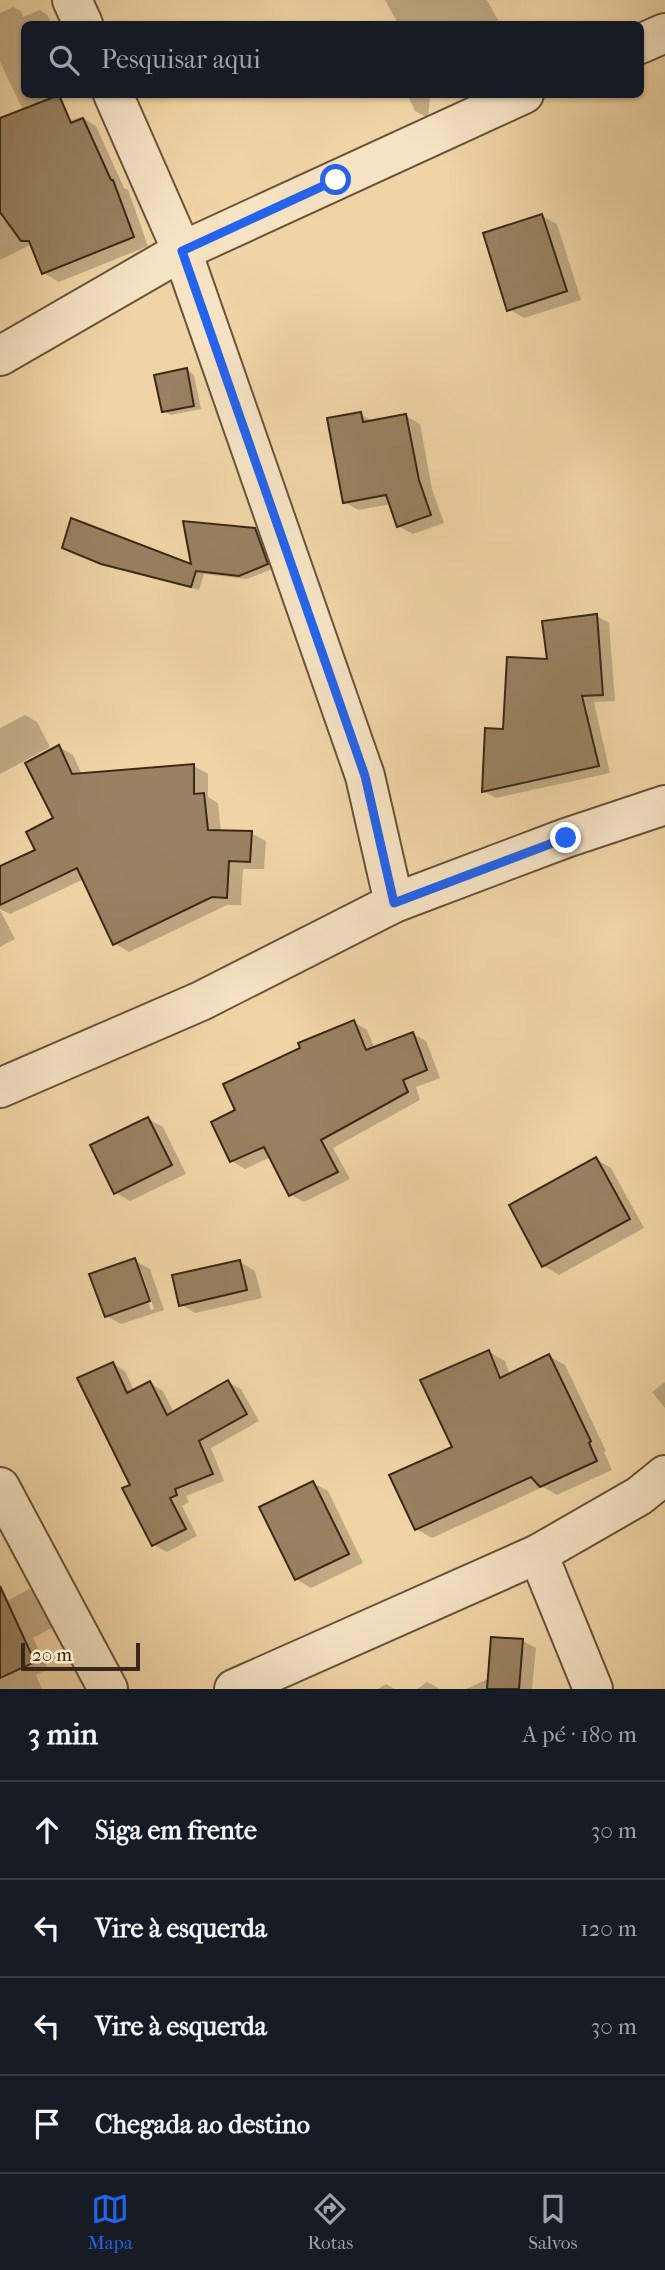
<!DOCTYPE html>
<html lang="pt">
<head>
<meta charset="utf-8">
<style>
	body { margin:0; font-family:"IM FELL French Canon",serif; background:#20242c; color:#f1f3f6 }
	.scale { position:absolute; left:21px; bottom:18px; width:119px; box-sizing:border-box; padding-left:7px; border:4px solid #3a2818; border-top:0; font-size:19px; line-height:24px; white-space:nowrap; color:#3a2818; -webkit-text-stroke:5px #f5e3c4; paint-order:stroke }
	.stop { position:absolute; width:21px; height:21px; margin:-16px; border:5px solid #2563eb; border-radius:50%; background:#fff }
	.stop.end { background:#2563eb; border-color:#fff; box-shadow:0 2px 7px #0008 }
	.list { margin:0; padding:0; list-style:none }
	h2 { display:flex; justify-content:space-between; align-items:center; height:91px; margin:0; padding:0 28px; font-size:30px }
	h2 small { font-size:23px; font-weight:400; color:#9ea1a6 }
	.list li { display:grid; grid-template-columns:46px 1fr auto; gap:21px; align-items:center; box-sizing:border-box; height:98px; padding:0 28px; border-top:2px solid #363941 }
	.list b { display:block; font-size:26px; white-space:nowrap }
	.list em { font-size:23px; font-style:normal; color:#9ea1a6 }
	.icon { flex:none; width:38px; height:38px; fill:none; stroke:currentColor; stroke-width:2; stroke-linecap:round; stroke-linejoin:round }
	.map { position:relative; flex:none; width:665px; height:1689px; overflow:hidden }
	.search { position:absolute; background:#171b24; box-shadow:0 2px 5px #0004; left:21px; right:21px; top:21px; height:77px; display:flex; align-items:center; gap:18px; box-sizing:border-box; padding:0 24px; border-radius:10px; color:#9ea1a6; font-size:26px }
	.sheet { height:483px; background:#171b24 }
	nav { display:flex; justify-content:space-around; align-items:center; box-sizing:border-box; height:98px; border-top:2px solid #363941; background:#171b24; font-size:19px; color:#9ea1a6 }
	nav a { display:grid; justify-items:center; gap:4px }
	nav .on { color:#2563eb }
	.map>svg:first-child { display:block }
	.shadow { fill:#0003; fill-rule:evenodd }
	.building { fill:#998161; stroke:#3a2818; stroke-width:2 }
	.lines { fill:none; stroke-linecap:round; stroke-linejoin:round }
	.minor-casing { stroke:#68533b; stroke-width:42 }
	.minor { stroke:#f5e3c4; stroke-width:38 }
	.route { stroke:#2563eb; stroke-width:9 }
</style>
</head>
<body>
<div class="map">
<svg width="665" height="1689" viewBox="0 0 665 1689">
	<rect width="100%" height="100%" fill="#f0d4a5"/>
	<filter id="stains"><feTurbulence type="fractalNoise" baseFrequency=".00286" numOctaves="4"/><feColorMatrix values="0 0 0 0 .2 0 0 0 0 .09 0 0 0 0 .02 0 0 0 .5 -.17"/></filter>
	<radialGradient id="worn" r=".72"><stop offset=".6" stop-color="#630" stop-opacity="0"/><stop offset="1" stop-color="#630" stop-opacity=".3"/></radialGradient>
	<!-- shadow -->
	<g class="shadow">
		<polygon points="385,0 487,0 500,24 398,24"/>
		<polygon points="13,7 21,11 23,17 40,10 47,15 52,24 24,24 24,94 63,94 29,113 22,108 0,62 0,13"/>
		<polygon points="407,94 430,94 428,118 415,111"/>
		<polygon points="81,117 96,126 124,188 128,190 148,246 59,282 44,273 32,244 0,260 0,139 2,141"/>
		<polygon points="542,216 557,224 581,300 524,318 509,309"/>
		<polygon points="187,370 194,375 201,409 171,415 163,411"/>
		<polygon points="360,414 374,422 406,416 420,424 432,489 444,523 413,534 398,526 391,504 358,510 344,502"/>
		<polygon points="255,530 263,534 275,568 247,579 204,574 199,590 110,567 72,551 194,566"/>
		<polygon points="597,616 609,623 615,701 594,702 610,773 496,798 483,791 505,731"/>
		<polygon points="25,715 37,722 50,747 0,774 0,728"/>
		<polygon points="59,747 73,755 82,775 194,766 208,774 208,797 218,803 221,832 251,833 266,841 264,869 243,869 241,905 227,905 129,952 114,943 84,879 10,914 0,909 0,868 38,851 55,819"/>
		<polygon points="0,910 15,939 0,947"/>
		<polygon points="354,1022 367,1030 375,1049 413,1034 426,1041 440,1078 416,1087 420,1100 333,1148 350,1179 304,1202 291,1195 271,1157 245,1169 232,1161 237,1111"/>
		<polygon points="148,1119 163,1127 186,1174 130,1201 115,1192"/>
		<polygon points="596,1159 611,1168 644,1228 559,1275 544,1266"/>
		<path d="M134 1260 150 1269 164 1310 121 1324 106 1316ZM137 1270H141L154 1309 151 1310Z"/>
		<polygon points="240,1262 255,1271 262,1298 195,1313 180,1304"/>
		<polygon points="489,1352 505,1361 510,1375 549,1356 565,1365 606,1451 604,1452 612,1470 557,1495 543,1487 432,1538 416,1529 454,1448"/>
		<polygon points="113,1364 125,1371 134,1391 150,1383 163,1391 174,1413 228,1382 241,1389 259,1421 211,1448 224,1481 186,1496 189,1502 182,1506 197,1536 167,1552 154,1545 132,1485"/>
		<polygon points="665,1382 665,1408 652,1392"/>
		<polygon points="313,1483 328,1491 363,1563 311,1588 296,1579"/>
		<polygon points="29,1589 42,1597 57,1625 33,1638 48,1669 36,1675 42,1689 0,1689 0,1605"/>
		<polygon points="523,1641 536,1648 532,1689 466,1689 490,1678"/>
		<polygon points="427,1682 440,1689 417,1689"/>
		<polygon points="386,1684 395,1689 378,1689"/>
	</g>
	<!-- building -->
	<g class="building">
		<polygon points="59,95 71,123 83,118 111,180 113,180 134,237 42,274 29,241 21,241 0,212 0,118"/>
		<polygon points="542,214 567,291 507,311 483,233"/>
		<polygon points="187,368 194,406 162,412 154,375"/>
		<polygon points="361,412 363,422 406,414 419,480 431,515 397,527 386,495 343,503 327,418"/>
		<polygon points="71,518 191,564 183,521 255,528 268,564 239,576 196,571 191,587 101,564 62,548"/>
		<polygon points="597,614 603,695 582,696 599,766 482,792 485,728 503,729 507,657 547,659 542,621"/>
		<polygon points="59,745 72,774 194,764 194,794 204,793 208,830 252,831 250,862 229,861 227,898 212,897 113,945 77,868 0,905 0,866 35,850 26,832 53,818 25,763"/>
		<polygon points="354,1020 366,1050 413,1032 427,1070 403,1080 408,1092 321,1140 338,1172 289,1196 264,1147 230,1162 211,1122 235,1110 223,1084 300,1048 298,1043"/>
		<polygon points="148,1117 172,1165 114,1194 90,1145"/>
		<polygon points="596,1157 630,1219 542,1267 509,1205"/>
		<polygon points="135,1258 150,1301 105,1317 89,1274"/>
		<polygon points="240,1260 247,1290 179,1306 172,1275"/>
		<polygon points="489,1350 500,1378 549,1354 591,1441 589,1443 597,1461 540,1487 531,1477 415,1530 389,1475 452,1447 420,1380"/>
		<polygon points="113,1362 127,1393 150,1381 167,1415 228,1380 247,1414 199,1441 213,1474 175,1489 177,1495 170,1498 186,1529 152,1546 122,1488 130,1485 77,1378"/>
		<polygon points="313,1481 349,1554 295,1580 259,1507"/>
		<polygon points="0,1586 35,1662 0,1678"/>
		<polygon points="491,1637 523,1639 519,1689 487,1689"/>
	</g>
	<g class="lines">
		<!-- minor casing -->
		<g class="minor-casing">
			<g id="minor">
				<polyline points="72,0 83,24"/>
				<polyline points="640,44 665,33"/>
				<polyline points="113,94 182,251 365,776 394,903"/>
				<polyline points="0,356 182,251 524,94"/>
				<polyline points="0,1088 201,1001 394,903 566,838 665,805"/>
				<polyline points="0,1487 108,1689"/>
				<polyline points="538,1554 593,1689"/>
				<polyline points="234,1689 538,1554 639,1496 665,1475"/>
			</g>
		</g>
		<!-- minor -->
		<use href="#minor" class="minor"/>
	</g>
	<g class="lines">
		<!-- route -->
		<polyline class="route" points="336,180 182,251 365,776 394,903 566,838"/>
	</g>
	<rect width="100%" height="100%" filter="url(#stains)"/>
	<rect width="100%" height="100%" fill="url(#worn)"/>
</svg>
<div class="scale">20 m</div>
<div class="stop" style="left:336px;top:180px"></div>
<div class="stop end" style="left:566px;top:838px"></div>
<div class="search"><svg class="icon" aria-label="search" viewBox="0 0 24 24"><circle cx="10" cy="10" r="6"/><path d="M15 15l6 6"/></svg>Pesquisar aqui</div>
</div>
<section class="sheet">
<h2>3 min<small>A pé · 180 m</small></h2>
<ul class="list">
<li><svg class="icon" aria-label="ahead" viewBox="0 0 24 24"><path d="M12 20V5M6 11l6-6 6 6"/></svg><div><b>Siga em frente</b></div><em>30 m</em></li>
<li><svg class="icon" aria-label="left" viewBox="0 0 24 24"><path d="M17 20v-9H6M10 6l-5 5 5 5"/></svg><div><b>Vire à esquerda</b></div><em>120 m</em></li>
<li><svg class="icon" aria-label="left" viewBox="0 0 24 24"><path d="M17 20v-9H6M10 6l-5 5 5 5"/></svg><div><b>Vire à esquerda</b></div><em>30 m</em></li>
<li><svg class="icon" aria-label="arrive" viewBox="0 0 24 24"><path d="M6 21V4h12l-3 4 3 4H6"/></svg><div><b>Chegada ao destino</b></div></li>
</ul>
</section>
<nav>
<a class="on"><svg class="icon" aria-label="map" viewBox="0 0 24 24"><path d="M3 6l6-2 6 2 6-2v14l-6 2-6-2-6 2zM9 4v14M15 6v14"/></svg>Mapa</a>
<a><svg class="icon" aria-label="directions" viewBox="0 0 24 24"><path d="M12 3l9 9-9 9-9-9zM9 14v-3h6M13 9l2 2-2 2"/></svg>Rotas</a>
<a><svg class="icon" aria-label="saved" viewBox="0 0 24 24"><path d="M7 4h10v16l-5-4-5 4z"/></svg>Salvos</a>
</nav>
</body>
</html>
